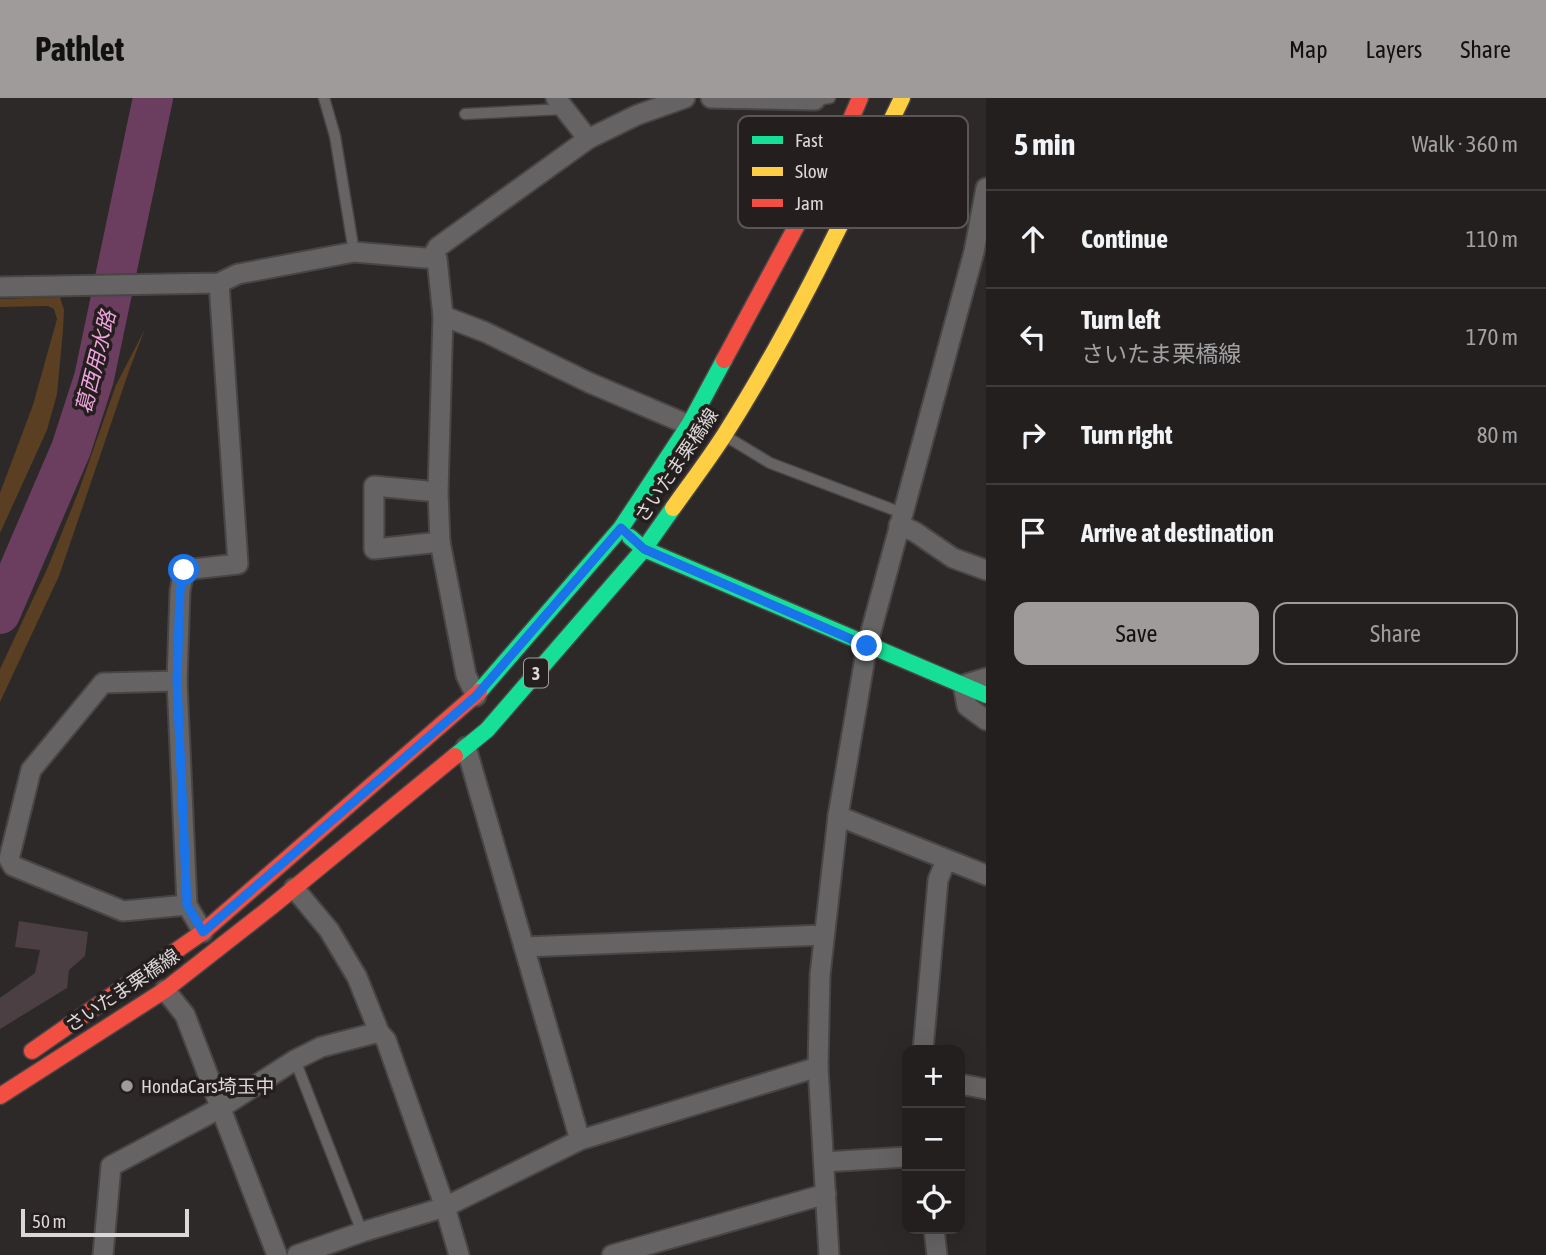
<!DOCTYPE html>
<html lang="en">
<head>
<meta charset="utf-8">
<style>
	body { margin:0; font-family:"Asap Condensed","Noto Sans JP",sans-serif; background:#2a2727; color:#f1f3f6 }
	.controls { position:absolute; right:21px; bottom:21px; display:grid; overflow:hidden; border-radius:14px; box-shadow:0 7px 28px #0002 }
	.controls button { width:63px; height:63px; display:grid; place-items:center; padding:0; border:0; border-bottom:2px solid #3f3d3c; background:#221f1e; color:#f1f3f6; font:35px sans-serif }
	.scale { position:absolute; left:21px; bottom:18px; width:168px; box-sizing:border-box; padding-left:7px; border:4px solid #dcd8d7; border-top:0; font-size:19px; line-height:24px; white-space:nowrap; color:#dcd8d7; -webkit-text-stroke:5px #241e1e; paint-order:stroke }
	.stop { position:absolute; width:21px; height:21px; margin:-16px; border:5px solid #1a73e8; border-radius:50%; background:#fff }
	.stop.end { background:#1a73e8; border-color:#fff; box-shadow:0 2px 7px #0008 }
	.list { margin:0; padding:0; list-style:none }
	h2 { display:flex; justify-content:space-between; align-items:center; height:91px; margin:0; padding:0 28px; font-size:30px }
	h2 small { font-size:23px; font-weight:400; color:#a2a2a4 }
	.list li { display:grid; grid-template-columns:46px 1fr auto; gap:21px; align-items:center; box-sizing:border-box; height:98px; padding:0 28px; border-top:2px solid #3f3d3c }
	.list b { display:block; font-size:26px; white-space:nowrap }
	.list p { margin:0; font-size:23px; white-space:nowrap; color:#a2a2a4 }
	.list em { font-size:23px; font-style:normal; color:#a2a2a4 }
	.actions { display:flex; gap:14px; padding:21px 28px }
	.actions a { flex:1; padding:16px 0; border:2px solid #9f9b9a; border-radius:14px; text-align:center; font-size:24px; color:#9f9b9a }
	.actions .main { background:#9f9b9a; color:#111 }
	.icon { flex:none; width:38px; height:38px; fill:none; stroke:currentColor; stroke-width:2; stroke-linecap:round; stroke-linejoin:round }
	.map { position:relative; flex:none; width:986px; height:1157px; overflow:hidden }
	header { display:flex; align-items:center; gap:42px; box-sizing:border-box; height:98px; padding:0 35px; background:#9f9b9a; color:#111 }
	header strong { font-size:33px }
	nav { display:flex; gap:38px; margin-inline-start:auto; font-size:24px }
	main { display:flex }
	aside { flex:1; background:#221f1e }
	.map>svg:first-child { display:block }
	.green { fill:#5b3f22 }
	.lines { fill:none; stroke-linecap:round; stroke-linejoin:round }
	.river { stroke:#6b3e60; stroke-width:40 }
	.building { fill:#4c3f43 }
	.lane-casing { stroke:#494545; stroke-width:13 }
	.street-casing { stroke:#494545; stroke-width:23 }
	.fast-casing { stroke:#494545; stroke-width:19 }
	.slow-casing { stroke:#494545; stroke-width:19 }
	.jam-casing { stroke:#494545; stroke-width:19 }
	.lane { stroke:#656363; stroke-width:10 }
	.street { stroke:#656363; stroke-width:19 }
	.fast { stroke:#16e098; stroke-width:16 }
	.slow { stroke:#ffcf43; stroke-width:16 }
	.jam { stroke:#f24e42; stroke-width:16 }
	.route { stroke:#1a73e8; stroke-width:9 }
	.poi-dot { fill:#9f9b9a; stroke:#241e1e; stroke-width:2.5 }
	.labels { text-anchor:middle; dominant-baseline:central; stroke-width:7; stroke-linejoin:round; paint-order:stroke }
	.shield { fill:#241e1e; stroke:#a5a0a0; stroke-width:2 }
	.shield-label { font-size:18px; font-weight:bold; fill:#dcd8d7 }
	.street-label { font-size:19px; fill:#dcd8d7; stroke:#241e1e }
	.poi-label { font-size:19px; fill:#dcd8d7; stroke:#241e1e; text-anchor:start }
	.water-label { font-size:21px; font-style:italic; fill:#efa4de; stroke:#241e1e }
	.key { fill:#241e1e; stroke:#5b5656; stroke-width:2 }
	.key-label { font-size:19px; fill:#dcd8d7 }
</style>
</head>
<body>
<header>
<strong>Pathlet</strong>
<nav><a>Map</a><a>Layers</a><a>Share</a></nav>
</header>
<main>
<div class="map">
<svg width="986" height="1157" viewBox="0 0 986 1157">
	<rect width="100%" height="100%" fill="#2d2928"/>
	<!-- green -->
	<g class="green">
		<polygon points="60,199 64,212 63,232 57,296 47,332 0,435 0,395 33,307 57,221 54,211 48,208 0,209 0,201"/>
		<polygon points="145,231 130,270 59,478 0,604 0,571 48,469 78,395 116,287"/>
	</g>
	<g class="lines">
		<!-- river -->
		<polyline class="river" points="0,516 71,351 94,280 153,0"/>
	</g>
	<!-- building -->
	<polygon class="building" points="19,823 88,834 85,858 69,872 67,890 0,931 0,900 35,875 40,852 15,849"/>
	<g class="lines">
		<!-- lane casing -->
		<g class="lane-casing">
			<g id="lane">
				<polyline points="324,0 335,38 354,154"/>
				<polyline points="815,2 830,0"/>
				<polyline points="465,16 564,11"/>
				<polyline points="727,339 770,365 902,415"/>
				<polyline points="295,962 362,1134"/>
			</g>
		</g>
		<!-- street casing -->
		<g class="street-casing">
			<g id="street">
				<polyline points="556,0 588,41"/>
				<polyline points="711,0 815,2"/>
				<polyline points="431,160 438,149 588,41 637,17 685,0"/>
				<polyline points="0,189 219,185 238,176 354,154 437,161 443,218 438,394 440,444 466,577 476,598"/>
				<polyline points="443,218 485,234 590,285 689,327"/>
				<polyline points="438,394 374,388 374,451 440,444"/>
				<polyline points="899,427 915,434 953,460 986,472"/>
				<polyline points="986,580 963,587 967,608 986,622"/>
				<polyline points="177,583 103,585 31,672 9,761 13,768 123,813 187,807"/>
				<polyline points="466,649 580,1042"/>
				<polyline points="838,718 986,777"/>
				<polyline points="294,790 329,832 357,879 379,934"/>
				<polyline points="203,834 187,807 177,583 180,493 184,472 238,466 219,185"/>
				<polyline points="524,849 824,837"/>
				<polyline points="165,892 185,917 277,1157"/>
				<polyline points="923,952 938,782 946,762"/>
				<polyline points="960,986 986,991"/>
				<polyline points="824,1064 907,1059"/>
				<polyline points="934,1131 937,1157"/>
				<polyline points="103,1157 111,1068 222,1009 295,962 321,949 379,934 386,942 445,1109 459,1157"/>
				<polyline points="297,1157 362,1134 445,1109 580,1042 818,969"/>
				<polyline points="612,1157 826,1096"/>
				<polyline points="829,1157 818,969 820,877 838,718 867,548 974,154 986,90"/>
			</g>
		</g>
		<!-- fast casing -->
		<g class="fast-casing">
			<g id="fast">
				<polyline points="630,439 644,451 986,597"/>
				<polyline points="479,594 621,430 689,327 724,262"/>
				<polyline points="455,658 487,632 644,451 673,410"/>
			</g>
		</g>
		<!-- slow casing -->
		<g class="slow-casing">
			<path id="slow" d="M673 410C690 386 709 361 725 336 793 229 847 114 902 0"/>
		</g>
		<!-- jam casing -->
		<g class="jam-casing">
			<g id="jam">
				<polyline points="724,262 837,53 860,0"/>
				<polyline points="32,953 203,834 479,594"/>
				<polyline points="0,998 165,892 271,809 455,658"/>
			</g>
		</g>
		<!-- lane -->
		<use href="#lane" class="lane"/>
		<!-- street -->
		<use href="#street" class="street"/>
		<!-- fast -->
		<use href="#fast" class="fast"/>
		<!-- slow -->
		<use href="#slow" class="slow"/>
		<!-- jam -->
		<use href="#jam" class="jam"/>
	</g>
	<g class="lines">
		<!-- route -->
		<polyline class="route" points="184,472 180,494 177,583 187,807 203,834 476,598 621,430 644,451 867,548"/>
	</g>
	<!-- markers -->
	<circle class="poi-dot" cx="127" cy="988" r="7"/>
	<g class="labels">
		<!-- shield labels -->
		<rect class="shield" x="524" y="560.5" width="24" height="29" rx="5"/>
		<g class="shield-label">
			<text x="536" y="575">3</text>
		</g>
		<!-- street labels -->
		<g class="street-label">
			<text transform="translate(676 367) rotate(-56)">さいたま栗橋線</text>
			<text transform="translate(122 892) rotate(-34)">さいたま栗橋線</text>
		</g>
		<!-- poi labels -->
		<g class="poi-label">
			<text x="141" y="988">HondaCars埼玉中</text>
		</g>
		<!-- water labels -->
		<g class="water-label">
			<text transform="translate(95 264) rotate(-76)">葛西用水路</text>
		</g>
	</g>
	<!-- legend -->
	<rect x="738" y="18" width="230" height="112" rx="10" class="key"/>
	<rect x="752" y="38" width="31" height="8" fill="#16e098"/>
	<rect x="752" y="69" width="31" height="9" fill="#ffcf43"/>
	<rect x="752" y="101" width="31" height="8" fill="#f24e42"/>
	<g class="key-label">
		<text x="795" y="49">Fast</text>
		<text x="795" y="80">Slow</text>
		<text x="795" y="112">Jam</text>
	</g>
</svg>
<div class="controls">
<button>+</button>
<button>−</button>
<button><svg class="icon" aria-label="locate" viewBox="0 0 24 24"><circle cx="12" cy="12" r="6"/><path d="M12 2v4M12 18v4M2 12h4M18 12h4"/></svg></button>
</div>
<div class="scale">50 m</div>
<div class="stop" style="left:184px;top:472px"></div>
<div class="stop end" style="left:867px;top:548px"></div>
</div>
<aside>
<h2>5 min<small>Walk · 360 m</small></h2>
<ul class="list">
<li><svg class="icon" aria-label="ahead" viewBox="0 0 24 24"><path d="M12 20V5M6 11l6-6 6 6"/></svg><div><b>Continue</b></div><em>110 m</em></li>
<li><svg class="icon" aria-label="left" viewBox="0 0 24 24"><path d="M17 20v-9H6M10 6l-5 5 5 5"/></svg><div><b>Turn left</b><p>さいたま栗橋線</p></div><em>170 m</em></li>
<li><svg class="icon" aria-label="right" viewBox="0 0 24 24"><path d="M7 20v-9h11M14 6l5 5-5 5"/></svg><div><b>Turn right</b></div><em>80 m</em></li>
<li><svg class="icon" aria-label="arrive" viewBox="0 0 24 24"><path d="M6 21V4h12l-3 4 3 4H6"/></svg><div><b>Arrive at destination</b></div></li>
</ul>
<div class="actions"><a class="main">Save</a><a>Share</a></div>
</aside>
</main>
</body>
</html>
